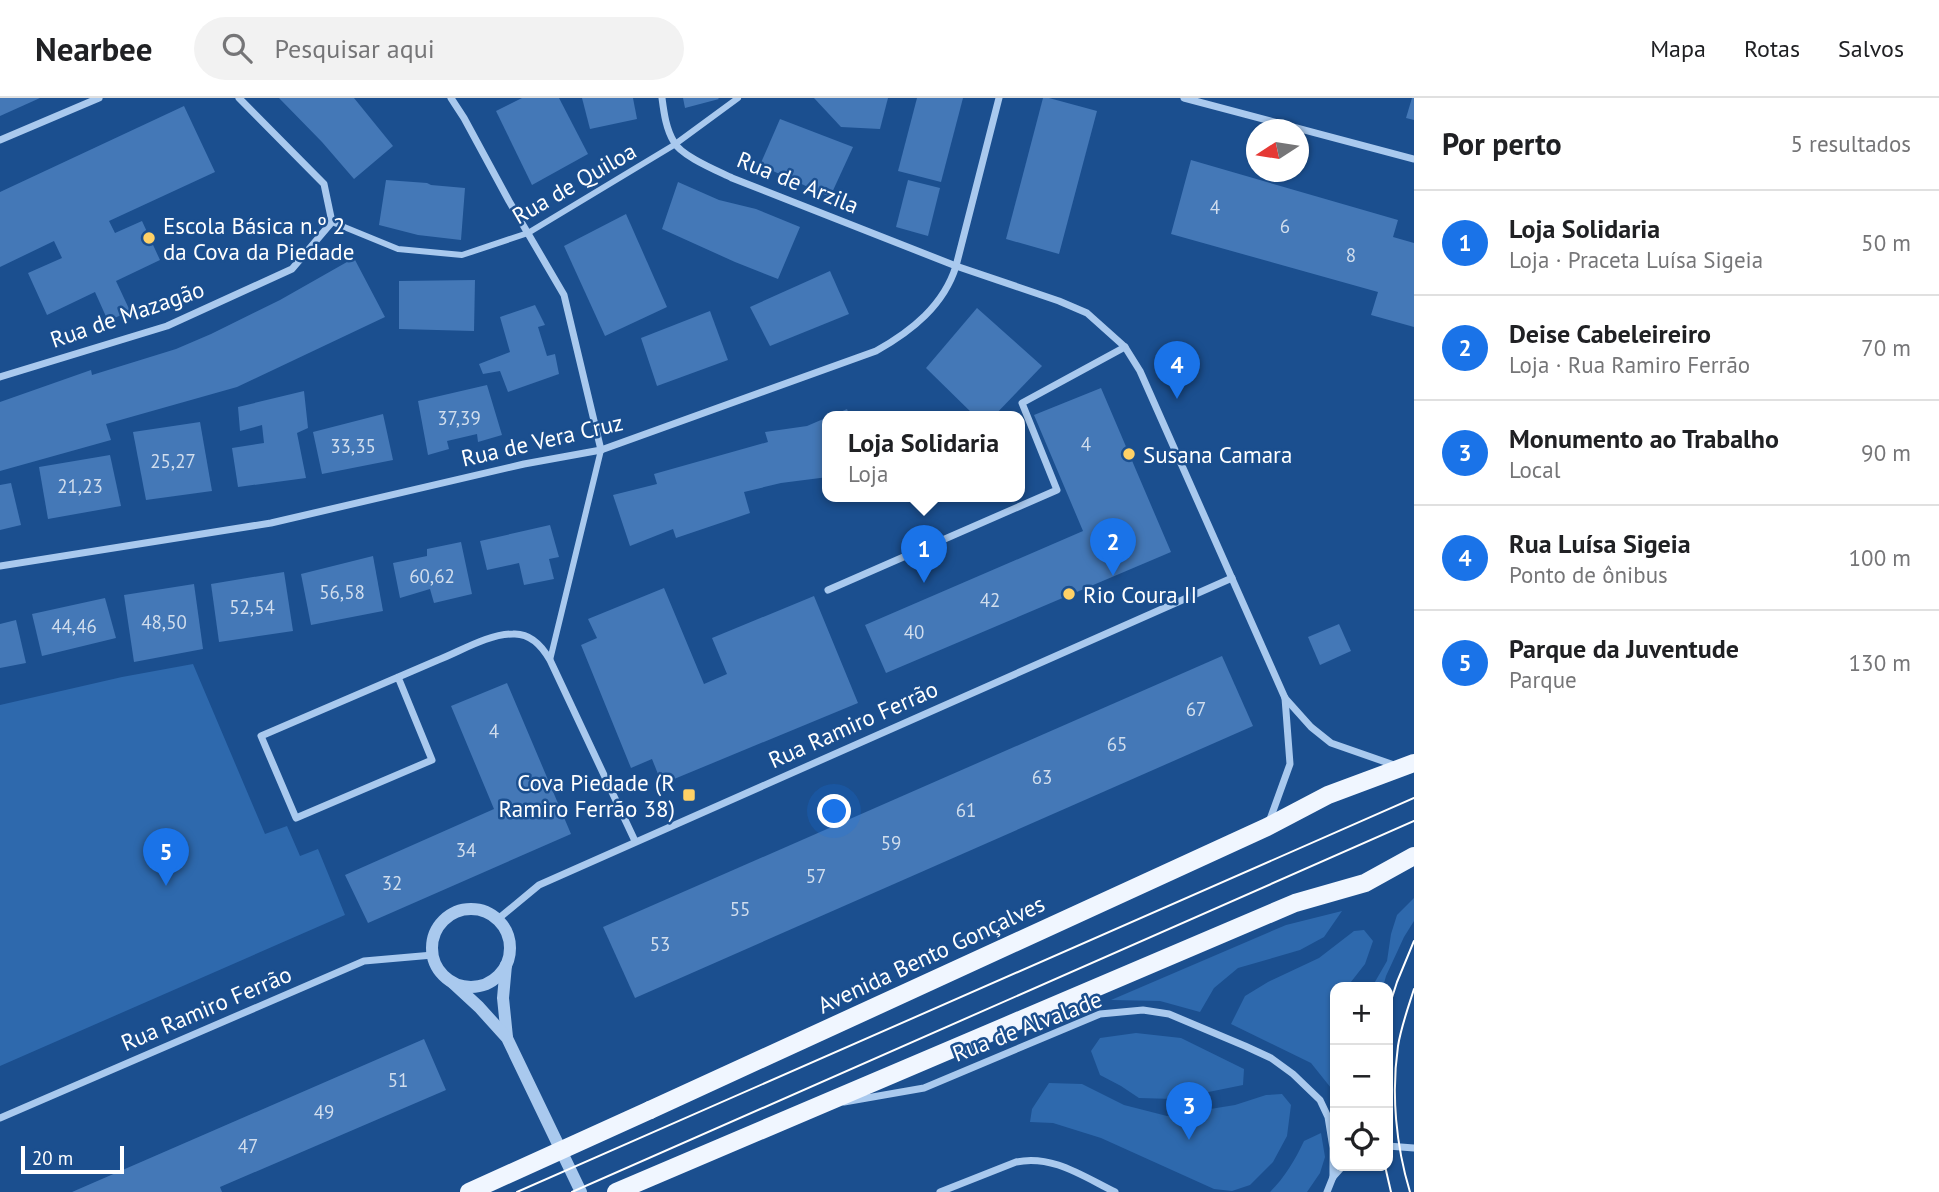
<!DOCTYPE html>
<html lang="pt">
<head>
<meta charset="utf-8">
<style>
	body { margin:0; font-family:"PT Sans",sans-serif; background:#f2f2f2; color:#202124 }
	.controls { position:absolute; right:21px; bottom:21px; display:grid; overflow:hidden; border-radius:14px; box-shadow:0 2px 5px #0004 }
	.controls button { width:63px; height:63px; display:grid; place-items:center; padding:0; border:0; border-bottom:2px solid #e0e0e0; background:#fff; color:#202124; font:35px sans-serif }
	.compass { position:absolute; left:1246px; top:21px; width:63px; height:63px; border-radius:50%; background:#fff; box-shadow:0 2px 5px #0004; rotate:258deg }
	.scale { position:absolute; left:21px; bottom:18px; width:103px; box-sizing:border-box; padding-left:7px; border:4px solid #fff; border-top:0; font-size:19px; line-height:24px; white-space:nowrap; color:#fff; -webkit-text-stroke:5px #1b4f8f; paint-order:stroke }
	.you { position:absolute; left:835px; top:714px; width:24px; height:24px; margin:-18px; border:5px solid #fff; border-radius:50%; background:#1a73e8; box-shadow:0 0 0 10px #1a73e833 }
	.badge { display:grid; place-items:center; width:46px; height:46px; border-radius:50%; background:#1a73e8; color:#fff; font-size:23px; font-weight:700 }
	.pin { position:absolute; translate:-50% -58px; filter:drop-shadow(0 2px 4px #0008) }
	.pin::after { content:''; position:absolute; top:37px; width:24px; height:21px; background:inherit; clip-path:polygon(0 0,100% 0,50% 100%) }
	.popup { position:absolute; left:822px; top:313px; width:203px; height:91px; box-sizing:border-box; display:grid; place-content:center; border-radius:14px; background:#fff; filter:drop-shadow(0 2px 5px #0005); font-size:23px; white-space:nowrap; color:#757577 }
	.popup b { font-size:26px; color:#202124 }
	.popup::after { content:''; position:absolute; left:50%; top:100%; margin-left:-14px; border:14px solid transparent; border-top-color:#fff }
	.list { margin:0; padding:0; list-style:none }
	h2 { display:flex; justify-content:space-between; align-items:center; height:91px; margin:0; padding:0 28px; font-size:30px }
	h2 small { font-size:23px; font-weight:400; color:#757577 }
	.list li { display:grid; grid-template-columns:46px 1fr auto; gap:21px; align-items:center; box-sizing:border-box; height:105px; padding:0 28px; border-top:2px solid #e0e0e0 }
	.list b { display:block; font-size:26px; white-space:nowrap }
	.list p { margin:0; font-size:23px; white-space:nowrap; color:#757577 }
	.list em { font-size:23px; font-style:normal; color:#757577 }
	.icon { flex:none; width:38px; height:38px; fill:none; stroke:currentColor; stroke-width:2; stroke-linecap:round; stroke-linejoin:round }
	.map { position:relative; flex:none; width:1414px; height:1094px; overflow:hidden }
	header { display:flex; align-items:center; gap:42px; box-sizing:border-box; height:98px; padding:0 35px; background:#fff; border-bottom:2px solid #e0e0e0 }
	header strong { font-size:33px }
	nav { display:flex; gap:38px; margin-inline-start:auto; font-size:24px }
	.search { width:490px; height:63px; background:#f2f2f2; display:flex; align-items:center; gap:18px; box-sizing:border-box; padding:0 24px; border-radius:38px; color:#757577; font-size:26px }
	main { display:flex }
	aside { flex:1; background:#fff }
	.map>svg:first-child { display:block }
	.green { fill:#2e69ad }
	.building { fill:#4478b7 }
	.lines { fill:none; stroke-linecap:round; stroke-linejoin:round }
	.pedestrian { stroke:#a9c9ee; stroke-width:6 }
	.minor { stroke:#a9c9ee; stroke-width:7 }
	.tertiary { stroke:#a9c9ee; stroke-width:12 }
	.primary { stroke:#f0f6ff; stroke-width:18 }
	.tram { stroke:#fff; stroke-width:2 }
	.primary-bridge { stroke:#f0f6ff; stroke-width:18 }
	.poi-dot { fill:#ffd166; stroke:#1b4f8f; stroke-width:2.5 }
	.labels { text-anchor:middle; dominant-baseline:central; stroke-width:5; stroke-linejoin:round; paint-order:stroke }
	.number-label { font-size:19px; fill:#d0dded }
	.street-label { font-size:23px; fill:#fff; stroke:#1b4f8f }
	.poi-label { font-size:23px; fill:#fff; stroke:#1b4f8f; text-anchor:start }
</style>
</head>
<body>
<header>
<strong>Nearbee</strong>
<div class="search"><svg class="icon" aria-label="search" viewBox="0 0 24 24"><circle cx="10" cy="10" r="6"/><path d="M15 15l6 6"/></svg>Pesquisar aqui</div>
<nav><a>Mapa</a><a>Rotas</a><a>Salvos</a></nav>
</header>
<main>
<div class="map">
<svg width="1414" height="1094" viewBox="0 0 1414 1094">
	<rect width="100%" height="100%" fill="#1b4f8f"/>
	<!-- green -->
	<g class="green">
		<polygon points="193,566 265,736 287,728 300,758 318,751 345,817 0,968 0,607 122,579"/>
		<polygon points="1414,800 1414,823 1404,839 1386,878 1383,889 1372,889 1387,863 1391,836 1397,817"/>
		<polygon points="1342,813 1324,839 1300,852 1238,870 1214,890 1200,914 1160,903 1111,902 1286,827"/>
		<polygon points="1364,832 1373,843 1365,866 1347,889 1335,889 1335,917 1331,930 1332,971 1335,995 1311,965 1231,926 1245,898 1268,884 1319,860 1354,833"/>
		<polygon points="1136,935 1181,940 1244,971 1243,987 1174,1001 1139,1000 1121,988 1100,977 1091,953 1100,940"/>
		<polygon points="1049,985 1082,986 1124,1007 1167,1018 1235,1007 1266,997 1282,996 1291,1007 1287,1038 1273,1064 1250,1087 1232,1093 1214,1091 1101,1040 1053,1025 1030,1024 1032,1011"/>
		<path d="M1321 1035 1325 1059 1320 1075 1307 1094H1270C1285 1079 1295 1062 1304 1043Z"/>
	</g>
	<!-- building -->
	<g class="building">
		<polygon points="0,0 40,0 0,18"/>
		<polygon points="279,0 354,0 393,48 354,81 322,44"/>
		<polygon points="522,0 559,0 588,56 532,87 496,13"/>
		<polygon points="582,0 633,0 637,21 590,31"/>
		<polygon points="683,0 718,0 719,1 685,10"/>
		<polygon points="814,0 888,0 880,31 841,29"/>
		<polygon points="917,0 963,0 941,84 898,73"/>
		<polygon points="1043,0 1049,0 1097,13 1059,156 1006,141"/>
		<polygon points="1412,0 1414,0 1414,22 1406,20"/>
		<polygon points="184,8 215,74 109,123 115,135 142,123 160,162 116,183 130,213 108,223 95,194 47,217 28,175 62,160 54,143 0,169 0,94"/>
		<polygon points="780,21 853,49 830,99 760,67"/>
		<polygon points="1191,62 1398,122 1393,139 1414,145 1414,229 1371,217 1378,194 1171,136"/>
		<polygon points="386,82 427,85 431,87 465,90 461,142 418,137 379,127"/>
		<polygon points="908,82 940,90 928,138 896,129"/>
		<polygon points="678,84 719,102 756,111 800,129 778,181 735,164 662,131"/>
		<polygon points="626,116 667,209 605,238 564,148"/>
		<polygon points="354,160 385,219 237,289 106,326 111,342 0,373 0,304 91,272 92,277 176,251 211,236 280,202"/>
		<polygon points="830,173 849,216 770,248 750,209"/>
		<polygon points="475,182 474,233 399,231 399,183"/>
		<polygon points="535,207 545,227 538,229 547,258 555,256 559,276 508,294 500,273 483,276 479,266 510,254 500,219"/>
		<polygon points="977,210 1042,268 993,319 976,319 926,270"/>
		<polygon points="710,213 728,262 657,288 641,240"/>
		<polygon points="487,287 502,337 478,344 477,336 447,343 449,351 428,357 418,303"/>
		<polygon points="1101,290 1171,454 886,575 865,527 1083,433 1034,317"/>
		<polygon points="304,293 308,330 297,335 306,380 238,389 232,350 264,345 262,327 240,333 238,309"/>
		<polygon points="847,311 850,319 829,319"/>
		<polygon points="383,316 393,362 322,376 313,334"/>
		<polygon points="828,319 828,379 781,385 744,394 750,415 676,440 673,431 630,448 613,397 657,386 654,376 768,344 765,334 807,328"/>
		<polygon points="200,324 212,393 146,402 133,334"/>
		<polygon points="110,357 121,408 48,421 39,369"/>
		<polygon points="11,385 21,427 0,432 0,387"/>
		<polygon points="550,427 559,459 549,461 554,481 524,487 519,465 487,472 480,443"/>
		<polygon points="461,444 472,496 434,505 430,491 400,500 393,465 427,458 427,451"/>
		<polygon points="373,458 383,513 311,527 301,476"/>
		<polygon points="284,474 293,533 219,544 211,486"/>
		<polygon points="194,486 203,551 134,564 124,497"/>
		<polygon points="664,490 704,586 727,576 712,540 814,498 858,605 662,686 652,661 631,670 581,547 597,540 588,521"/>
		<polygon points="105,500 116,540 42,558 32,516"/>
		<polygon points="16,522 26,565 0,570 0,526"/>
		<polygon points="1339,526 1351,553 1320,567 1308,539"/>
		<polygon points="1222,558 1253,628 635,900 603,829"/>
		<polygon points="507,585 571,736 368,825 345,777 494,711 451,608"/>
		<polygon points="424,941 446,992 220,1089 222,1094 72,1094"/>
	</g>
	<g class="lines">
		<!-- pedestrian -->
		<g class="pedestrian">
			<polyline points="332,124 398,151 462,157 528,135 674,47 738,0"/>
			<polyline points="550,562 601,352"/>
		</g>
		<!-- minor -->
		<g class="minor">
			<polyline points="451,0 464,20 509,103 564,197 601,352"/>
			<path d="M662 0C664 15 666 31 674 44 681 58 718 73 732 80L956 168 1059 203 1087 215 1125 249 1140 273 1285 600 1311 629 1331 645 1397 668"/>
			<polyline points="1184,0 1414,61"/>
			<polyline points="0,42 99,0"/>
			<polyline points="0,279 167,228 292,171 332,124 324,86 239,0"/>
			<path d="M0 468 271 425 524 366 601 352 876 253C912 233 944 207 956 168L999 0"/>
			<polyline points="828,492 1057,392 1022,305 1125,249"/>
			<path d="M398 579 432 662 296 720 261 638C320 613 379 587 438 562 461 553 488 536 513 536 530 535 542 548 550 562L635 743"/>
			<polyline points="1269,724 1290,666 1285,600"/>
			<polyline points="498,821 539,787 1232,480"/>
			<polyline points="844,1004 924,990 1100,916 1143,912 1169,916 1245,948 1271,960 1293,976 1320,1002 1328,1019 1333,1050 1333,1079"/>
			<polyline points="0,1020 364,863 433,857"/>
			<polyline points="1388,1048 1414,1050"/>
			<path d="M940 1094 1016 1064C1052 1056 1084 1079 1115 1094"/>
			<polyline points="1327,1094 1333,1079 1343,1068"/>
		</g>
		<!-- tertiary -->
		<g class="tertiary">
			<circle cx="471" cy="850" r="39"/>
			<polyline points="506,867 503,900 507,939"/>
			<polyline points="453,885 479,909 507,940 581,1094"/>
		</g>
		<!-- primary -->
		<g class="primary">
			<polyline points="650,1012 1267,729 1328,697 1414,665"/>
			<polyline points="616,1094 1295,805 1365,785 1414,758"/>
		</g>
		<!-- tram -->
		<g class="tram">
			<polyline points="1388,912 1397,884 1414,843"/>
			<polyline points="1385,1068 1391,1094"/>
			<polyline points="517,1094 1414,700"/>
			<polyline points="572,1094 1414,723"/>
			<path d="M1410 1094C1396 1048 1391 996 1398 948 1401 929 1408 910 1414 891"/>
		</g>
		<!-- primary-bridge -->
		<polyline class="primary-bridge" points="469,1094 650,1012"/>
	</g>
	<!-- markers -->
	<g class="poi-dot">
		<circle cx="149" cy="140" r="7"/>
		<circle cx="1129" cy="356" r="7"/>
		<circle cx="1069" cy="496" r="7"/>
		<rect x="682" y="690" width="14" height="14" rx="3.5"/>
	</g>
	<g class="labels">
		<!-- number labels -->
		<g class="number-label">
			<text x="1215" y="109">4</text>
			<text x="1285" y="128">6</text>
			<text x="1351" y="157">8</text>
			<text x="459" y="320">37,39</text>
			<text x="1086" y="346">4</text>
			<text x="353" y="348">33,35</text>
			<text x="173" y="363">25,27</text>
			<text x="80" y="388">21,23</text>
			<text x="432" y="478">60,62</text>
			<text x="342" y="494">56,58</text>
			<text x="990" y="502">42</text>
			<text x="252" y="509">52,54</text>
			<text x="164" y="524">48,50</text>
			<text x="74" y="528">44,46</text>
			<text x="914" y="534">40</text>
			<text x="1196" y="611">67</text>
			<text x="494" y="633">4</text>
			<text x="1117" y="646">65</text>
			<text x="1042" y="679">63</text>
			<text x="966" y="712">61</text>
			<text x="891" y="745">59</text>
			<text x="466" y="752">34</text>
			<text x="816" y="778">57</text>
			<text x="392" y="785">32</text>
			<text x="740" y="811">55</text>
			<text x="660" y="846">53</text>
			<text x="398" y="982">51</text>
			<text x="324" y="1014">49</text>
			<text x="248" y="1048">47</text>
		</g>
		<!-- street labels -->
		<g class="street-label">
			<text transform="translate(798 84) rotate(22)">Rua de Arzila</text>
			<text transform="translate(574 85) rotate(-30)">Rua de Quiloa</text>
			<text transform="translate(127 216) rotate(-19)">Rua de Mazagão</text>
			<text transform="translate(542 342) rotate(-13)">Rua de Vera Cruz</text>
			<text transform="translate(853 626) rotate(-24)">Rua Ramiro Ferrão</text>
			<text transform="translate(931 856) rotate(-25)">Avenida Bento Gonçalves</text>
			<text transform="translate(206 910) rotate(-23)">Rua Ramiro Ferrão</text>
			<text transform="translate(1027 928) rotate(-21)">Rua de Alvalade</text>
		</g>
		<!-- poi labels -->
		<g class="poi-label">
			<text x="163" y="127">Escola Básica n.º 2<tspan x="163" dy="26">da Cova da Piedade</tspan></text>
			<text x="1143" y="356">Susana Camara</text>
			<text x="1083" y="496">Rio Coura II</text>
			<text x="675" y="684" text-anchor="end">Cova Piedade (R<tspan x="675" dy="26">Ramiro Ferrão 38)</tspan></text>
		</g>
	</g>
</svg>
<div class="controls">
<button>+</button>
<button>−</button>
<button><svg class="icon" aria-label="locate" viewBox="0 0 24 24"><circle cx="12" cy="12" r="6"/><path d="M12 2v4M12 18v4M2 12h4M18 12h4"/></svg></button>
</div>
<svg class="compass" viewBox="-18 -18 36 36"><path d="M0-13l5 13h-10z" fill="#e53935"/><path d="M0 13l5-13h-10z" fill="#757577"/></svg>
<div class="scale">20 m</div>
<div class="you"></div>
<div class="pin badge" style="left:924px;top:485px">1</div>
<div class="popup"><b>Loja Solidaria</b>Loja</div>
<div class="pin badge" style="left:1113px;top:478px">2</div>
<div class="pin badge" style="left:1189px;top:1042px">3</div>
<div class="pin badge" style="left:1177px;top:301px">4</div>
<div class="pin badge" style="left:166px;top:788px">5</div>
</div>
<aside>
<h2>Por perto<small>5 resultados</small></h2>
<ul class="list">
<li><span class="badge">1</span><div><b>Loja Solidaria</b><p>Loja · Praceta Luísa Sigeia</p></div><em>50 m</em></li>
<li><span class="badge">2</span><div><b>Deise Cabeleireiro</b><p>Loja · Rua Ramiro Ferrão</p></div><em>70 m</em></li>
<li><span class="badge">3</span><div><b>Monumento ao Trabalho</b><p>Local</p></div><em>90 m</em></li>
<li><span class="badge">4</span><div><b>Rua Luísa Sigeia</b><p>Ponto de ônibus</p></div><em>100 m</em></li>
<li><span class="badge">5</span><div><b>Parque da Juventude</b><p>Parque</p></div><em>130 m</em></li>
</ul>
</aside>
</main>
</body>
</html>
